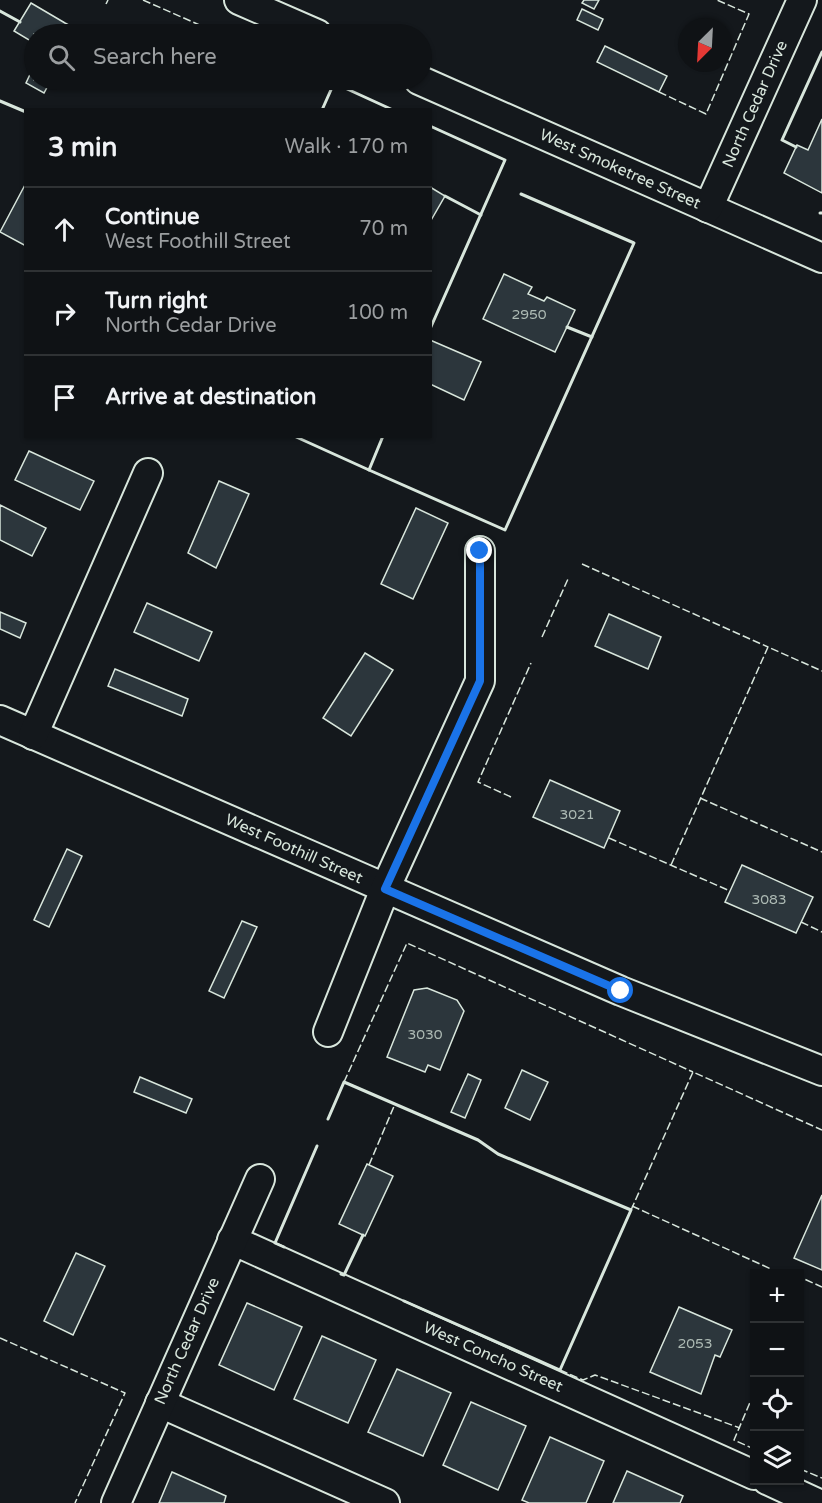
<!DOCTYPE html>
<html lang="en">
<head>
<meta charset="utf-8">
<style>
	body { margin:0; font-family:"Varela Round",sans-serif; background:#1d2022; color:#f1f3f6 }
	.controls { position:absolute; right:18px; bottom:18px; display:grid; overflow:hidden; border-radius:0px; box-shadow:0 2px 4px #0004 }
	.controls button { width:54px; height:54px; display:grid; place-items:center; padding:0; border:0; border-bottom:2px solid #2f3234; background:#0f1215; color:#f1f3f6; font:30px sans-serif }
	.compass { position:absolute; left:678px; top:18px; width:54px; height:54px; border-radius:50%; background:#0f1215; box-shadow:0 2px 4px #0004; rotate:204deg }
	.stop { position:absolute; width:18px; height:18px; margin:-14px; border:4px solid #1a73e8; border-radius:50%; background:#fff }
	.stop.end { background:#1a73e8; border-color:#fff; box-shadow:0 2px 6px #0008 }
	.list { margin:0; padding:0; list-style:none }
	h2 { display:flex; justify-content:space-between; align-items:center; height:78px; margin:0; padding:0 24px; font-size:26px }
	h2 small { font-size:20px; font-weight:400; color:#9b9ea0 }
	.list li { display:grid; grid-template-columns:39px 1fr auto; gap:18px; align-items:center; box-sizing:border-box; height:84px; padding:0 24px; border-top:2px solid #2f3234 }
	.list b { display:block; font-size:22px; white-space:nowrap }
	.list p { margin:0; font-size:20px; white-space:nowrap; color:#9b9ea0 }
	.list em { font-size:20px; font-style:normal; color:#9b9ea0 }
	.icon { flex:none; width:33px; height:33px; fill:none; stroke:currentColor; stroke-width:2; stroke-linecap:round; stroke-linejoin:round }
	.map { position:relative; flex:none; width:822px; height:1503px; overflow:hidden }
	.search { position:absolute; background:#0f1215; box-shadow:0 2px 4px #0004; left:24px; top:24px; width:408px; height:66px; display:flex; align-items:center; gap:15px; box-sizing:border-box; padding:0 21px; border-radius:33px; color:#9b9ea0; font-size:22px }
	.panel { position:absolute; background:#0f1215; box-shadow:0 2px 4px #0004; left:24px; top:108px; width:408px; height:330px; border-radius:0px }
	.map>svg:first-child { display:block }
	.building { fill:#2c363c; stroke:#d8e6dc; stroke-width:1.5 }
	.lines { fill:none; stroke-linecap:round; stroke-linejoin:round }
	.minor-casing { stroke:#d8e6dc; stroke-width:32 }
	.minor { stroke:#14181c; stroke-width:28 }
	.fence { stroke:#d8e6dc; stroke-width:1.5; stroke-dasharray:8 3; stroke-linecap:butt }
	.wall { stroke:#d8e6dc; stroke-width:3 }
	.route { stroke:#1a73e8; stroke-width:8 }
	.labels { text-anchor:middle; dominant-baseline:central; stroke-width:4.5; stroke-linejoin:round; paint-order:stroke }
	.number-label { font-size:14px; fill:#adbab4 }
	.street-label { font-size:16px; fill:#d8e6dc; stroke:#14181c }
</style>
</head>
<body>
<div class="map">
<svg width="822" height="1503" viewBox="0 0 822 1503">
	<rect width="100%" height="100%" fill="#14181c"/>
	<!-- building -->
	<g class="building">
		<polygon points="584,0 599,0 594,9 582,3"/>
		<polygon points="31,3 65,23 85,34 34,34 34,43 14,31"/>
		<polygon points="582,9 603,19 598,30 577,20"/>
		<polygon points="605,46 667,76 659,92 597,62"/>
		<polygon points="34,66 34,80 51,80 44,93 26,83"/>
		<polygon points="822,119 822,193 784,173 797,145 808,150"/>
		<polygon points="26,183 26,246 0,232"/>
		<polygon points="430,187 445,196 430,222"/>
		<polygon points="504,274 532,287 528,294 544,301 547,297 575,310 555,352 483,319"/>
		<polygon points="430,340 481,362 464,400 430,384"/>
		<polygon points="29,451 94,481 80,510 15,480"/>
		<polygon points="219,481 249,494 216,568 188,553"/>
		<polygon points="0,505 46,528 32,556 0,540"/>
		<polygon points="416,508 448,523 413,599 381,584"/>
		<polygon points="147,603 212,632 199,661 134,632"/>
		<polygon points="0,612 26,623 20,638 0,629"/>
		<polygon points="609,614 661,637 648,669 595,646"/>
		<polygon points="365,653 393,670 351,736 323,718"/>
		<polygon points="115,669 188,699 182,716 108,686"/>
		<polygon points="550,780 620,811 604,848 533,817"/>
		<polygon points="67,849 82,856 49,927 34,920"/>
		<polygon points="742,865 813,897 796,933 725,902"/>
		<polygon points="242,921 257,927 224,998 209,991"/>
		<polygon points="427,988 457,1000 464,1011 440,1070 428,1065 425,1072 387,1057 414,990"/>
		<polygon points="522,1070 548,1082 530,1120 505,1108"/>
		<polygon points="468,1074 481,1080 465,1118 451,1112"/>
		<polygon points="140,1077 192,1099 186,1113 134,1092"/>
		<polygon points="367,1164 393,1176 365,1236 339,1224"/>
		<polygon points="822,1195 822,1270 794,1258"/>
		<polygon points="76,1253 105,1266 73,1335 44,1321"/>
		<polygon points="247,1303 302,1327 274,1390 219,1365"/>
		<polygon points="679,1307 732,1330 720,1357 715,1355 701,1394 650,1372"/>
		<polygon points="322,1336 376,1360 348,1423 294,1399"/>
		<polygon points="397,1369 451,1393 423,1456 368,1432"/>
		<polygon points="471,1402 526,1426 498,1490 443,1465"/>
		<polygon points="550,1437 604,1461 586,1503 529,1503 522,1500"/>
		<polygon points="627,1471 683,1496 680,1503 613,1503"/>
		<polygon points="172,1472 226,1496 224,1503 159,1503"/>
	</g>
	<g class="lines">
		<!-- minor casing -->
		<g class="minor-casing">
			<g id="minor">
				<polyline points="239,0 317,34"/>
				<polyline points="419,80 822,258"/>
				<polyline points="708,208 802,0"/>
				<polyline points="0,720 621,991 822,1071"/>
				<polyline points="33,735 148,473"/>
				<polyline points="328,1032 385,889 480,681 480,551"/>
				<polyline points="232,1240 754,1475"/>
				<polyline points="160,1403 385,1503"/>
				<polyline points="767,1480 817,1503"/>
				<polyline points="116,1503 260,1179"/>
			</g>
		</g>
		<!-- minor -->
		<use href="#minor" class="minor"/>
		<!-- fence -->
		<g class="fence">
			<polyline points="143,0 220,34"/>
			<polyline points="106,4 108,0"/>
			<polyline points="320,80 333,85"/>
			<polyline points="659,92 706,114 749,14 717,0"/>
			<polyline points="582,564 768,647"/>
			<polyline points="542,637 568,579"/>
			<polyline points="511,797 478,782 531,663"/>
			<polyline points="700,798 822,852"/>
			<polyline points="609,838 730,891"/>
			<polyline points="671,865 768,647 822,671"/>
			<polyline points="801,922 822,932"/>
			<polyline points="344,1082 407,943 693,1072"/>
			<polyline points="369,1165 395,1104"/>
			<polyline points="632,1206 782,1274"/>
			<polyline points="631,1210 693,1072 822,1130"/>
			<polyline points="800,1285 802,1278 822,1287"/>
			<polyline points="0,1338 125,1393 75,1503"/>
			<polyline points="560,1370 583,1380 595,1375 740,1428"/>
			<polyline points="754,1393 734,1440 754,1449"/>
			<polyline points="800,1469 822,1478"/>
		</g>
		<!-- wall -->
		<g class="wall">
			<polyline points="0,11 20,22"/>
			<polyline points="0,101 26,112"/>
			<polyline points="322,110 334,83 393,110"/>
			<polyline points="430,126 505,160 430,329"/>
			<polyline points="796,147 782,140 822,52"/>
			<polyline points="445,196 481,215"/>
			<polyline points="820,213 822,213"/>
			<polyline points="567,327 592,337"/>
			<polyline points="294,436 369,470 383,436"/>
			<polyline points="369,470 505,530 634,243 521,194"/>
			<polyline points="328,1119 344,1082 478,1140 498,1154 631,1210 560,1370 404,1301"/>
			<polyline points="284,1247 275,1243 317,1146"/>
			<polyline points="341,1274 344,1275 363,1235"/>
		</g>
	</g>
	<g class="lines">
		<!-- route -->
		<polyline class="route" points="480,551 480,681 385,889 621,991"/>
	</g>
	<g class="labels">
		<!-- number labels -->
		<g class="number-label">
			<text x="529" y="314">2950</text>
			<text x="577" y="814">3021</text>
			<text x="769" y="899">3083</text>
			<text x="425" y="1034">3030</text>
			<text x="695" y="1343">2053</text>
		</g>
		<!-- street labels -->
		<g class="street-label">
			<text transform="translate(755 104) rotate(-66)">North Cedar Drive</text>
			<text transform="translate(620 169) rotate(24)">West Smoketree Street</text>
			<text transform="translate(294 849) rotate(24)">West Foothill Street</text>
			<text transform="translate(187 1341) rotate(-66)">North Cedar Drive</text>
			<text transform="translate(493 1357) rotate(24)">West Concho Street</text>
		</g>
	</g>
</svg>
<div class="controls">
<button>+</button>
<button>−</button>
<button><svg class="icon" aria-label="locate" viewBox="0 0 24 24"><circle cx="12" cy="12" r="6"/><path d="M12 2v4M12 18v4M2 12h4M18 12h4"/></svg></button>
<button><svg class="icon" aria-label="layers" viewBox="0 0 24 24"><path d="M12 4l9 5-9 5-9-5zM3 14l9 5 9-5"/></svg></button>
</div>
<svg class="compass" viewBox="-18 -18 36 36"><path d="M0-13l5 13h-10z" fill="#e53935"/><path d="M0 13l5-13h-10z" fill="#9b9ea0"/></svg>
<div class="stop" style="left:621px;top:991px"></div>
<div class="stop end" style="left:480px;top:551px"></div>
<div class="search"><svg class="icon" aria-label="search" viewBox="0 0 24 24"><circle cx="10" cy="10" r="6"/><path d="M15 15l6 6"/></svg>Search here</div>
<section class="panel">
<h2>3 min<small>Walk · 170 m</small></h2>
<ul class="list">
<li><svg class="icon" aria-label="ahead" viewBox="0 0 24 24"><path d="M12 20V5M6 11l6-6 6 6"/></svg><div><b>Continue</b><p>West Foothill Street</p></div><em>70 m</em></li>
<li><svg class="icon" aria-label="right" viewBox="0 0 24 24"><path d="M7 20v-9h11M14 6l5 5-5 5"/></svg><div><b>Turn right</b><p>North Cedar Drive</p></div><em>100 m</em></li>
<li><svg class="icon" aria-label="arrive" viewBox="0 0 24 24"><path d="M6 21V4h12l-3 4 3 4H6"/></svg><div><b>Arrive at destination</b></div></li>
</ul>
</section>
</div>
</body>
</html>
